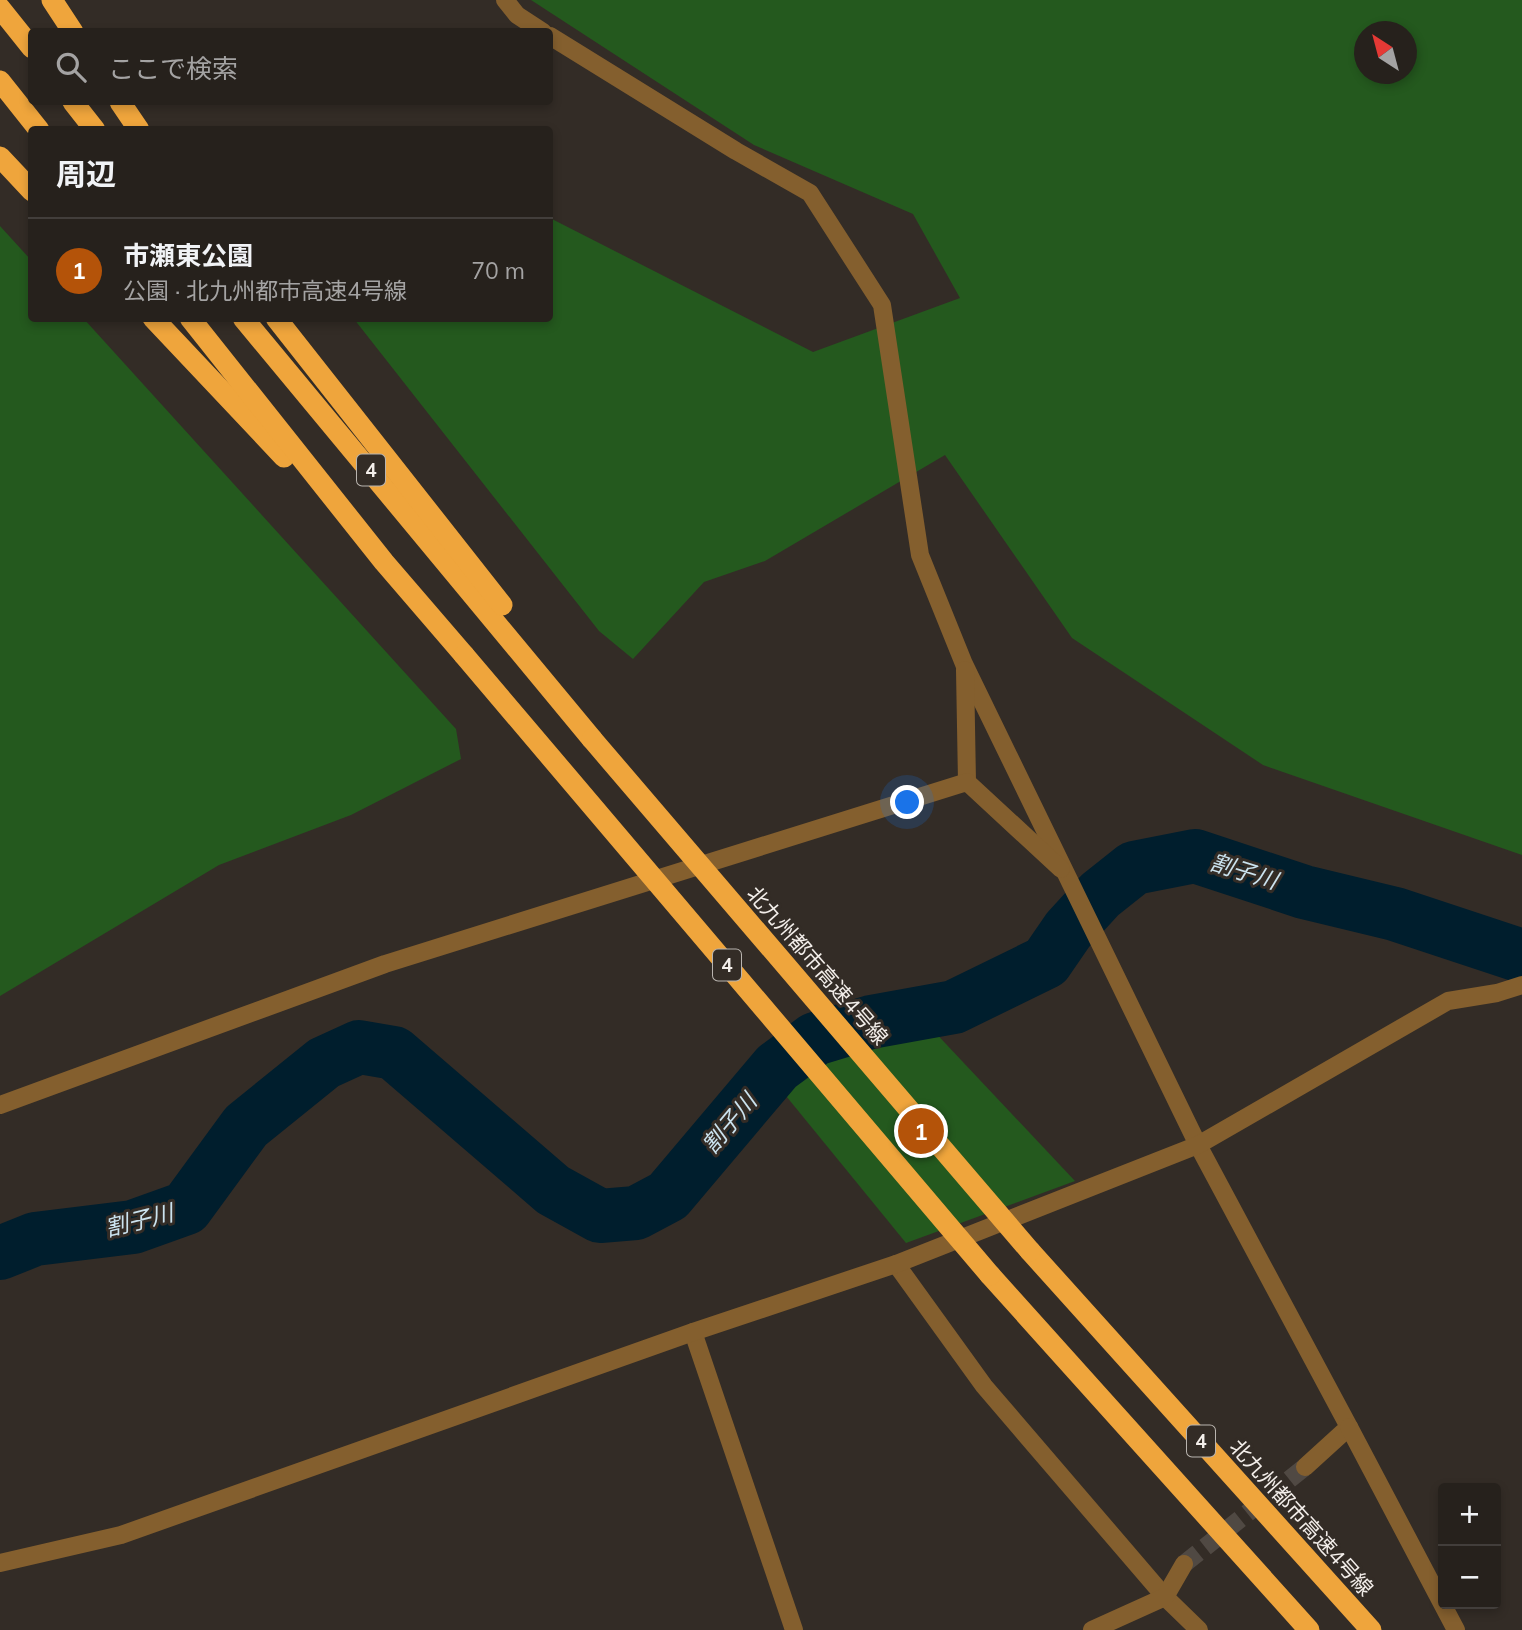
<!DOCTYPE html>
<html lang="ja">
<head>
<meta charset="utf-8">
<style>
	body { margin:0; font-family:Mulish,"Noto Sans JP",sans-serif; background:#322e29; color:#f1f3f6 }
	.controls { position:absolute; right:21px; bottom:21px; display:grid; overflow:hidden; border-radius:7px; box-shadow:0 4px 10px #0003 }
	.controls button { width:63px; height:63px; display:grid; place-items:center; padding:0; border:0; border-bottom:2px solid #423e3b; background:#26211c; color:#f1f3f6; font:35px sans-serif }
	.compass { position:absolute; left:1354px; top:21px; width:63px; height:63px; border-radius:50%; background:#26211c; box-shadow:0 4px 10px #0003; rotate:324deg }
	.you { position:absolute; left:908px; top:803px; width:24px; height:24px; margin:-18px; border:5px solid #fff; border-radius:50%; background:#1a73e8; box-shadow:0 0 0 10px #1a73e833 }
	.badge { display:grid; place-items:center; width:46px; height:46px; border-radius:50%; background:#b45309; color:#fff; font-size:23px; font-weight:700 }
	.pin { position:absolute; translate:-50% -50%; border:4px solid #fff; box-shadow:0 2px 7px #0006 }
	.list { margin:0; padding:0; list-style:none }
	h2 { display:flex; justify-content:space-between; align-items:center; height:91px; margin:0; padding:0 28px; font-size:30px }
	h2 small { font-size:23px; font-weight:400; color:#a4a3a3 }
	.list li { display:grid; grid-template-columns:46px 1fr auto; gap:21px; align-items:center; box-sizing:border-box; height:105px; padding:0 28px; border-top:2px solid #423e3b }
	.list b { display:block; font-size:26px; white-space:nowrap }
	.list p { margin:0; font-size:23px; white-space:nowrap; color:#a4a3a3 }
	.list em { font-size:23px; font-style:normal; color:#a4a3a3 }
	.icon { flex:none; width:38px; height:38px; fill:none; stroke:currentColor; stroke-width:2; stroke-linecap:round; stroke-linejoin:round }
	.map { position:relative; flex:none; width:1522px; height:1630px; overflow:hidden }
	.search { position:absolute; background:#26211c; box-shadow:0 4px 10px #0003; left:28px; top:28px; width:525px; height:77px; display:flex; align-items:center; gap:18px; box-sizing:border-box; padding:0 24px; border-radius:7px; color:#a4a3a3; font-size:26px }
	.panel { position:absolute; background:#26211c; box-shadow:0 4px 10px #0003; left:28px; top:126px; width:525px; height:196px; border-radius:7px }
	.map>svg:first-child { display:block }
	.green { fill:#24591e; fill-rule:evenodd }
	.lines { fill:none; stroke-linecap:round; stroke-linejoin:round }
	.river { stroke:#001e2d; stroke-width:54 }
	.minor-tunnel { stroke:#504943; stroke-width:18; stroke-dasharray:18 9; stroke-linecap:butt }
	.minor { stroke:#845f2e; stroke-width:18 }
	.highway { stroke:#efa53c; stroke-width:21 }
	.highway-bridge { stroke:#efa53c; stroke-width:21 }
	.labels { text-anchor:middle; dominant-baseline:central; stroke-width:6; stroke-linejoin:round; paint-order:stroke }
	.shield { fill:#332c26; stroke:#b9b4af; stroke-width:2 }
	.shield-label { font-size:19px; font-weight:bold; fill:#f3eeea }
	.street-label { font-size:21px; fill:#f3eeea; stroke:#332c26 }
	.water-label { font-size:23px; font-style:italic; fill:#cbe3ef; stroke:#332c26 }
</style>
</head>
<body>
<div class="map">
<svg width="1522" height="1630" viewBox="0 0 1522 1630">
	<rect width="100%" height="100%" fill="#332c26"/>
	<!-- green -->
	<g class="green">
		<path d="M531 0H1522V855L1263 765 1072 638 945 455 765 561 704 582 633 659 599 631 354 319 550 318V218L813 352 960 298 913 214 754 145ZM1364 32H1406V74H1364Z"/>
		<polygon points="0,226 31,260 32,318 84,319 456,729 461,759 351,815 219,865 0,996"/>
		<polygon points="930,1027 1075,1181 906,1243 773,1080 824,1049 880,1032"/>
	</g>
	<g class="lines">
		<!-- river -->
		<polyline class="river" points="0,1253 35,1239 133,1227 186,1208 246,1126 324,1063 359,1047 394,1053 553,1190 600,1216 636,1213 668,1196 777,1067 815,1039 871,1022 954,1007 1046,962 1068,930 1100,895 1134,868 1195,856 1304,892 1395,914 1522,956"/>
		<!-- minor-tunnel -->
		<polyline class="minor-tunnel" points="1184,1564 1305,1467"/>
		<!-- minor -->
		<g class="minor">
			<polyline points="505,0 517,15 543,32"/>
			<polyline points="550,36 736,151 810,193 882,305 920,555 964,664 1198,1145 1349,1427 1305,1467"/>
			<polyline points="965,670 967,782"/>
			<polyline points="0,1105 385,964 967,782 1061,869"/>
			<polyline points="896,1264 984,1386 1165,1597 1199,1630"/>
			<polyline points="693,1332 794,1630"/>
			<polyline points="1349,1427 1456,1630"/>
			<polyline points="0,1563 121,1535 693,1332 896,1264 1198,1145 1448,1001 1497,993 1522,985"/>
			<polyline points="1092,1630 1165,1597 1184,1564"/>
		</g>
		<!-- highway -->
		<g class="highway">
			<polyline points="52,0 73,32"/>
			<polyline points="0,8 32,48"/>
			<polyline points="0,81 39,130"/>
			<polyline points="73,102 95,130"/>
			<polyline points="120,102 139,130"/>
			<polyline points="0,157 32,191"/>
			<polyline points="153,318 284,457"/>
			<polyline points="190,318 384,562 464,655"/>
			<polyline points="243,318 592,739"/>
			<polyline points="276,318 502,605"/>
			<polyline points="1030,1251 1371,1630"/>
			<polyline points="990,1275 1309,1630"/>
		</g>
		<!-- highway-bridge -->
		<g class="highway-bridge">
			<polyline points="464,655 990,1275"/>
			<polyline points="592,739 1030,1251"/>
		</g>
	</g>
	<g class="labels">
		<!-- shield labels -->
		<g class="shield">
			<rect x="357" y="454.5" width="28" height="31" rx="5"/>
			<rect x="713" y="949.5" width="28" height="31" rx="5"/>
			<rect x="1187" y="1425.5" width="28" height="31" rx="5"/>
		</g>
		<g class="shield-label">
			<text x="371" y="470">4</text>
			<text x="727" y="965">4</text>
			<text x="1201" y="1441">4</text>
		</g>
		<!-- street labels -->
		<g class="street-label">
			<text transform="translate(818 965) rotate(49)">北九州都市高速4号線</text>
			<text transform="translate(1302 1517) rotate(48)">北九州都市高速4号線</text>
		</g>
		<!-- water labels -->
		<g class="water-label">
			<text transform="translate(1244 871) rotate(17)">割子川</text>
			<text transform="translate(729 1123) rotate(-50)">割子川</text>
			<text transform="translate(139 1220) rotate(-14)">割子川</text>
		</g>
	</g>
</svg>
<div class="controls">
<button>+</button>
<button>−</button>
</div>
<svg class="compass" viewBox="-18 -18 36 36"><path d="M0-13l5 13h-10z" fill="#e53935"/><path d="M0 13l5-13h-10z" fill="#a4a3a3"/></svg>
<div class="you"></div>
<div class="pin badge" style="left:921px;top:1131px">1</div>
<div class="search"><svg class="icon" aria-label="search" viewBox="0 0 24 24"><circle cx="10" cy="10" r="6"/><path d="M15 15l6 6"/></svg>ここで検索</div>
<section class="panel">
<h2>周辺<small></small></h2>
<ul class="list">
<li><span class="badge">1</span><div><b>市瀬東公園</b><p>公園 · 北九州都市高速4号線</p></div><em>70 m</em></li>
</ul>
</section>
</div>
</body>
</html>
